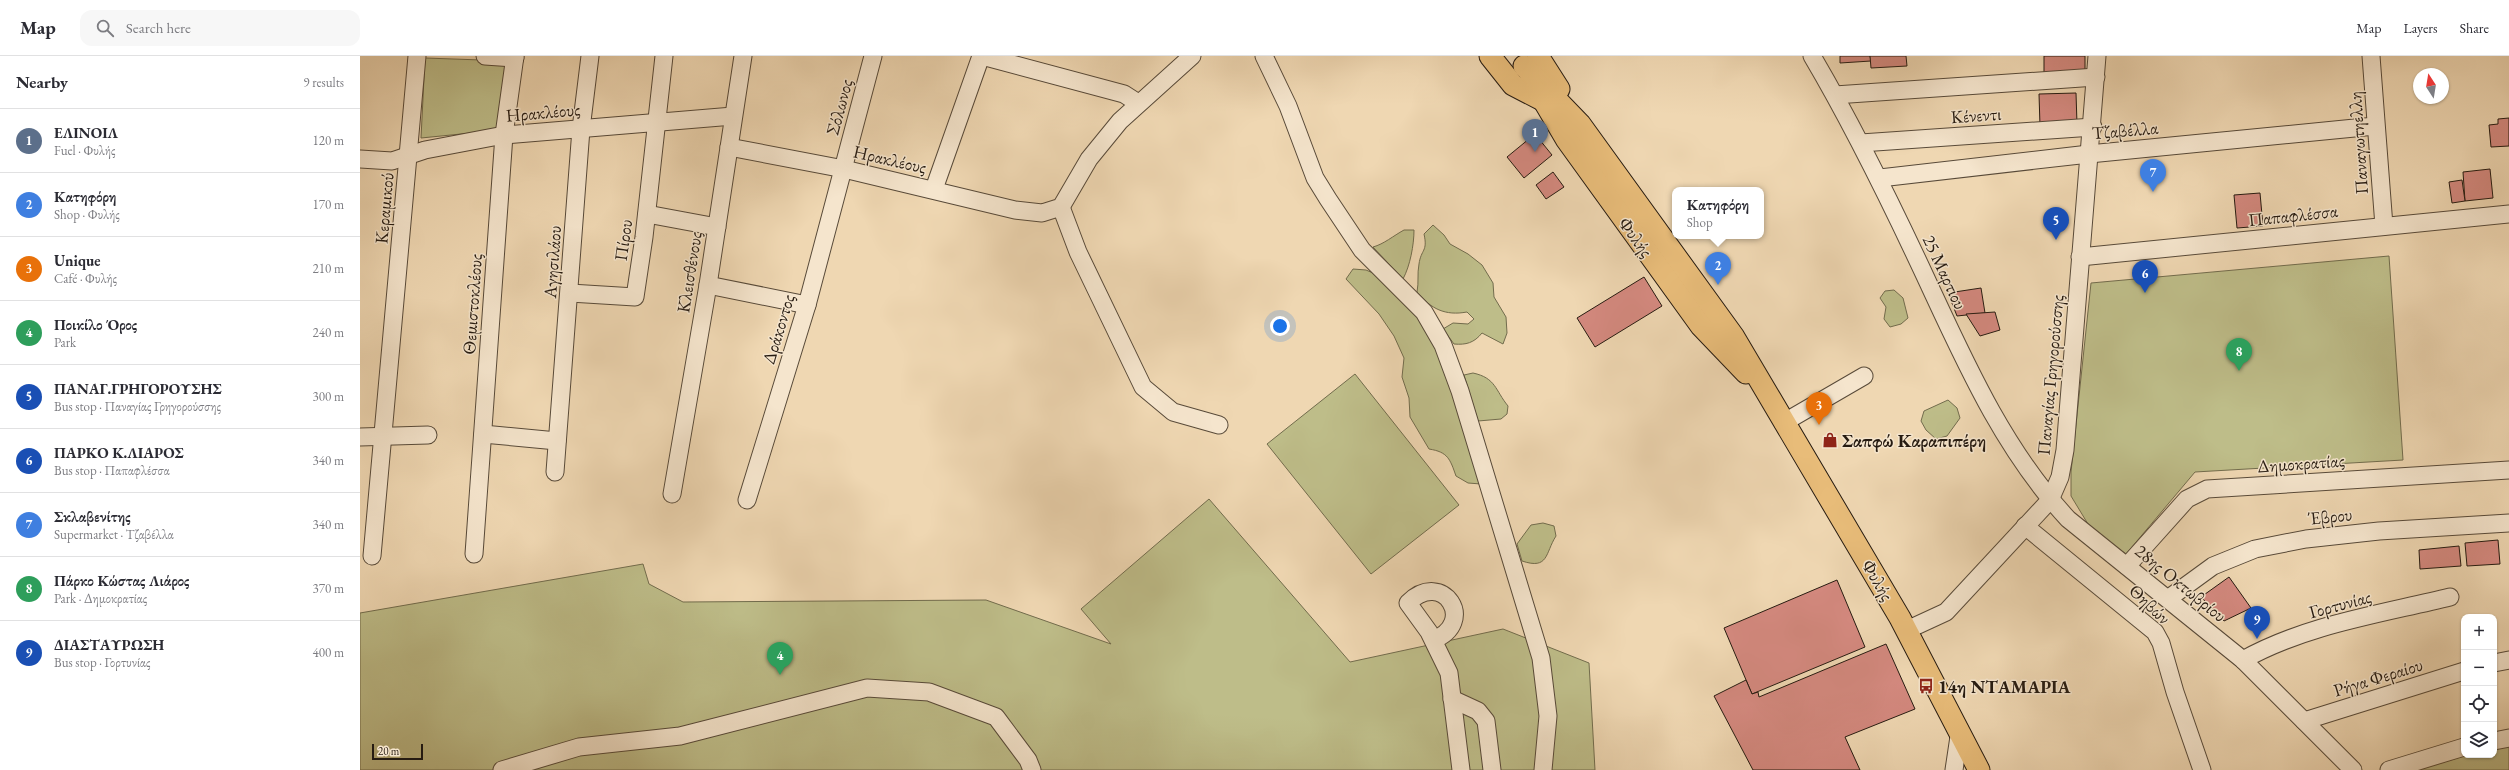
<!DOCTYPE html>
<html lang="en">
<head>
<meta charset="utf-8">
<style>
	body { margin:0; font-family:"EB Garamond",serif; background:#f7f7f7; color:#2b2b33 }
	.controls { position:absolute; right:12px; bottom:12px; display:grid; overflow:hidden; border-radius:8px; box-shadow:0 1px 3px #0004 }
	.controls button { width:36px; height:36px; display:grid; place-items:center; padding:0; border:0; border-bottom:1px solid #e1e1e2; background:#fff; color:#2b2b33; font:20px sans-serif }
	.compass { position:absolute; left:2053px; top:12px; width:36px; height:36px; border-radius:50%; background:#fff; box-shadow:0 1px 3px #0004; rotate:348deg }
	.scale { position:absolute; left:12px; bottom:10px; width:51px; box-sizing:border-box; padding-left:4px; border:2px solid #261b11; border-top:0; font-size:11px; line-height:14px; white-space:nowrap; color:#261b11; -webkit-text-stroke:3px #f5e5cd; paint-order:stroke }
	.you { position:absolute; left:920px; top:270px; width:14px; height:14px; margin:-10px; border:3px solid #fff; border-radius:50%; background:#1a73e8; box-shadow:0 0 0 6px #1a73e833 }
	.badge { display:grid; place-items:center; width:26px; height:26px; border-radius:50%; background:#db2777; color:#fff; font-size:13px; font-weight:700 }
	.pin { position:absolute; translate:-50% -33px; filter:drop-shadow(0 1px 2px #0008) }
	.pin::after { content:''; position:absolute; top:21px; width:14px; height:12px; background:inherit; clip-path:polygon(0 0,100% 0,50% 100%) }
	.popup { position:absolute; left:1312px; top:131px; width:92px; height:52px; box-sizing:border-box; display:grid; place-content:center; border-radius:8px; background:#fff; filter:drop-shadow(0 1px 3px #0005); font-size:13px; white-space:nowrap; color:#7c7c81 }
	.popup b { font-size:15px; color:#2b2b33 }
	.popup::after { content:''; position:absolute; left:50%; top:100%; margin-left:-8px; border:8px solid transparent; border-top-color:#fff }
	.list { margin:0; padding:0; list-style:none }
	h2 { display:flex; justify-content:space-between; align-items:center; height:52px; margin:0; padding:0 16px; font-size:17px }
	h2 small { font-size:13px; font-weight:400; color:#7c7c81 }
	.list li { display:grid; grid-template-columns:26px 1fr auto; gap:12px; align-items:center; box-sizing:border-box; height:64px; padding:0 16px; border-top:1px solid #e1e1e2 }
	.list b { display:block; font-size:15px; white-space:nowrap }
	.list p { margin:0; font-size:13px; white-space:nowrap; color:#7c7c81 }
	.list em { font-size:13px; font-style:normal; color:#7c7c81 }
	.icon { flex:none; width:22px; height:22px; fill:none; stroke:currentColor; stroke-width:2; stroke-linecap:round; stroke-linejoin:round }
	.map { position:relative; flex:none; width:2149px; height:714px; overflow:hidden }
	header { display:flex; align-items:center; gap:24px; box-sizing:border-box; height:56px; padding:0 20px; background:#fff; border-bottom:1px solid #e1e1e2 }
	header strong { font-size:19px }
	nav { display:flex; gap:22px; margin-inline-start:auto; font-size:14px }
	.search { width:280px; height:36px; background:#f7f7f7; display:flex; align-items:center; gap:10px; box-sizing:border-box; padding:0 14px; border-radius:12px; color:#7c7c81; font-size:15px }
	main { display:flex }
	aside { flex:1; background:#fff }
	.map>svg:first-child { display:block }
	.green { fill:#bebd89; stroke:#726c4d }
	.building { fill:#d4897f; stroke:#261b11 }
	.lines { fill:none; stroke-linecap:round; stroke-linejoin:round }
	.minor-casing { stroke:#584a39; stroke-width:19 }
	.major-casing { stroke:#261b11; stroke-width:23 }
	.minor { stroke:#f5e5cd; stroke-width:17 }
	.major { stroke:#e8bc79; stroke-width:21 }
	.labels { text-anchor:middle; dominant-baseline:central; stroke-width:3; stroke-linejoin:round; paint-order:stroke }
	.street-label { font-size:18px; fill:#261b11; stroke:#f5e5cd }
	.poi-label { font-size:18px; font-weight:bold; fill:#261b11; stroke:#f5e5cd; text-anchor:start }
</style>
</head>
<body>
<header>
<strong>Map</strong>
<div class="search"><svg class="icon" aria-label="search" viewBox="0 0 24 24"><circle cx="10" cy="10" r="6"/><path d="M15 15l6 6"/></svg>Search here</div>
<nav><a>Map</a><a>Layers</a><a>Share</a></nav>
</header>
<main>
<aside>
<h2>Nearby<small>9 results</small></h2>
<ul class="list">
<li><span class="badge" style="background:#5c6f8a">1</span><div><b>ΕΛΙΝΟΙΛ</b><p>Fuel · Φυλής</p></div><em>120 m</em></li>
<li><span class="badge" style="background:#3f7fe0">2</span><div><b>Κατηφόρη</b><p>Shop · Φυλής</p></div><em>170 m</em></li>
<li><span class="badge" style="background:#e8710a">3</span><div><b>Unique</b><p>Café · Φυλής</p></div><em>210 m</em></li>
<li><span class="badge" style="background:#2e9e5b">4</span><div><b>Ποικίλο Όρος</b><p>Park</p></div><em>240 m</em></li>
<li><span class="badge" style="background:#1a4fb4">5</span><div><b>ΠΑΝΑΓ.ΓΡΗΓΟΡΟΥΣΗΣ</b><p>Bus stop · Παναγίας Γρηγορούσσης</p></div><em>300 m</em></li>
<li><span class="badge" style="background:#1a4fb4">6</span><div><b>ΠΑΡΚΟ Κ.ΛΙΑΡΟΣ</b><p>Bus stop · Παπαφλέσσα</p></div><em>340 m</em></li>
<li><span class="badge" style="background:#3f7fe0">7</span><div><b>Σκλαβενίτης</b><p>Supermarket · Τζαβέλλα</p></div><em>340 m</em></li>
<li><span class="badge" style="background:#2e9e5b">8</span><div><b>Πάρκο Κώστας Λιάρος</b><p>Park · Δημοκρατίας</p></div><em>370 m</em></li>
<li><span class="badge" style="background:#1a4fb4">9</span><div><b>ΔΙΑΣΤΑΥΡΩΣΗ</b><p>Bus stop · Γορτυνίας</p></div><em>400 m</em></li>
</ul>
</aside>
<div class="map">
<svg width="2149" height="714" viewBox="0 0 2149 714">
	<rect width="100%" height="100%" fill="#efd7b2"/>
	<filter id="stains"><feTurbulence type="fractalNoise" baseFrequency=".005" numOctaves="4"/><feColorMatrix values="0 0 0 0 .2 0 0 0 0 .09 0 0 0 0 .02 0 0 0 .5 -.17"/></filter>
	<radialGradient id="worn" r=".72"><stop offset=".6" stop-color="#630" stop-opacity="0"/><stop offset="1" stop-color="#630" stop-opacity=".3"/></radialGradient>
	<!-- green -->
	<g class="green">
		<polygon points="65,2 150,5 141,74 61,82"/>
		<path d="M1073 169 1084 179 1090 188 1108 198 1122 209 1133 227 1134 241 1146 261 1147 277 1143 288 1122 277C1114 287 1106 289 1094 288L1083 273 1093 267 1108 268 1114 263 1107 256C1085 260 1071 253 1057 236 1059 226 1057 218 1059 208 1061 193 1068 196 1064 178Z"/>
		<path d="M1044 174H1054C1054 189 1050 210 1043 223L1013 191C1024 188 1033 180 1044 174Z"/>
		<polygon points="2029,200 2043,404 1835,416 1766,498 1731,473 1711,440 1711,416 1731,227"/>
		<path d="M993 213 1006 214 1020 220 1053 253 1071 278 1083 307 1121 428 1108 427 1096 420C1090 403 1088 396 1069 393L1050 361 1049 342 1042 321 1044 302 1034 280 1019 258 986 223Z"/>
		<polygon points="1534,234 1543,242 1548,262 1541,268 1530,271 1524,263 1526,251 1520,242 1525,235"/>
		<path d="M1113 317C1136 322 1135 334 1148 350L1147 358 1141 363 1118 365 1104 319Z"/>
		<polygon points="995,318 1099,449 1011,518 907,388"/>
		<polygon points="1588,344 1597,352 1600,362 1587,380 1576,383 1566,374 1561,365 1564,355"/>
		<polygon points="849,443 990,606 1143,573 1229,607 1235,714 0,714 0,557 283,508 289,528 323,546 626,544 751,588 721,553"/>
		<path d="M1183 467 1194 470 1196 480C1185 497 1189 514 1162 505L1157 488 1171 469Z"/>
		<polygon points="2149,689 2149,714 2057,714 2107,699 2134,699 2134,691"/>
	</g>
	<!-- building -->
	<g class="building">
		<polygon points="1480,0 1510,0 1511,5 1480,7"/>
		<polygon points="1510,0 1546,0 1547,10 1511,12"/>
		<rect x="1684" y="0" width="41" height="20"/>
		<polygon points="1716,37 1717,68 1680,70 1679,38"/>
		<polygon points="2149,62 2149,90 2131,91 2129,69 2138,68 2138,63"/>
		<polygon points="1175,78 1192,99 1164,122 1147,101"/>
		<polygon points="2130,113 2133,142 2105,145 2103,116"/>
		<polygon points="1193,116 1204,131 1186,143 1176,129"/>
		<polygon points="2102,124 2105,145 2092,147 2089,126"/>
		<polygon points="1900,137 1903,170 1877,172 1874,139"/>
		<polygon points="1284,221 1302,250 1235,291 1217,262"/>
		<polygon points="1621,232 1625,257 1597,260 1588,237"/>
		<polygon points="1635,256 1640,274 1620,280 1606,258"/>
		<polygon points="2138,484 2140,508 2107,510 2105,487"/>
		<polygon points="2099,490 2101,510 2060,513 2059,494"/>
		<polygon points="1869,521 1891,552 1864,565 1841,541"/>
		<polygon points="1477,524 1505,591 1392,638 1364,572"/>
		<polygon points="1526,588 1555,653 1485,681 1500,714 1393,714 1354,640 1386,624 1392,638 1398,636 1399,641"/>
	</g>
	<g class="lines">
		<!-- minor casing -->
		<g class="minor-casing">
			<g id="minor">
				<polyline points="125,0 155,2"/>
				<polyline points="622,0 764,38 778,47"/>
				<polyline points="904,0 928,50 955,122 968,143 1002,194 1064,256 1083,289 1100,335 1181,602 1188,660 1183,714"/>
				<path d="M1452 0C1494 71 1530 145 1565 220 1605 306 1643 393 1708 463L1883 604 1993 714"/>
				<polyline points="2011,0 2024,170"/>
				<polyline points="1475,39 1736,21"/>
				<polyline points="1501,87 1733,71"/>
				<polyline points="369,91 484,113 655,154 682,157 701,151 729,103 760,65 832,0"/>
				<polyline points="0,103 32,105 65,94 144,79 373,60"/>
				<polyline points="1520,122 1729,98 2015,70"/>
				<polyline points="574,133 621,0"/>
				<polyline points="701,151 718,196 783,331 813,356 859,369"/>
				<polyline points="287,158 357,171"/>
				<polyline points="1720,201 2149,158"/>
				<polyline points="348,229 447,249"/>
				<polyline points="210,237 275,241 284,181 304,0"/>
				<polyline points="1423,367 1504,320"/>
				<polyline points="123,378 197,385"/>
				<polyline points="0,381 68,379"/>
				<polyline points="195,416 221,73 230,0"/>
				<polyline points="312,438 348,229 383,0"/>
				<polyline points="387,444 447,249 513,0"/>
				<polyline points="1665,470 1795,576 1801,587 1815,636 1842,714"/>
				<polyline points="114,498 144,79 155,0"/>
				<polyline points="12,500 57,0"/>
				<polyline points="1767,510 1827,443 1847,433 2149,414"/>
				<polyline points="1809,542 1853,510 1895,493 1946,483 2019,475 2149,467"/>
				<polyline points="1547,574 1586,556 1690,444 1700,421 1705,394 1737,0"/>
				<path d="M1073 584C1118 567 1083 512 1048 547L1069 576 1089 617 1101 714"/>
				<path d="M1883 604C1945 569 2021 558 2090 541"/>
				<polyline points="2134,607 2149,604"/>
				<polyline points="1092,643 1118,655 1126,665 1132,714"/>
				<polyline points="1944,665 2104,615"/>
				<polyline points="2134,685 2149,682"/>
				<polyline points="142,714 219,691 320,680 507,632 569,636 636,661 668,704 672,714"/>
				<polyline points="1594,714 1600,674"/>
				<polyline points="2029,714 2104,691"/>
			</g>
		</g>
		<!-- major casing -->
		<g class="major-casing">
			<g id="major">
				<polyline points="1130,0 1153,29 1184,45"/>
				<polyline points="1178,0 1199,33"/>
				<polyline points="1164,10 1220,68 1374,281 1540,562 1619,714"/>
				<polyline points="1179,37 1206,83 1341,270 1386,317"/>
			</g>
		</g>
		<!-- minor -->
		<use href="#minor" class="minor"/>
		<!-- major -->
		<use href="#major" class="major"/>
	</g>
	<!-- icons -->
	<defs>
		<g id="shop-bare" transform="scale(1.2)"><path d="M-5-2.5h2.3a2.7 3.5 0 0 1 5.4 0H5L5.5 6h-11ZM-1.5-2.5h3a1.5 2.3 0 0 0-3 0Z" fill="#8f2418" stroke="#f5e5cd" stroke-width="2.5" paint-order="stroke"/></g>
		<g id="bus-bare" transform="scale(1.2)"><path d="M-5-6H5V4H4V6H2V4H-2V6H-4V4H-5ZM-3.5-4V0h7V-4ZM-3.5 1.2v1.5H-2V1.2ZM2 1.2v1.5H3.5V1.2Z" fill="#8f2418" stroke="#f5e5cd" stroke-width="2.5" paint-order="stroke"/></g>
	</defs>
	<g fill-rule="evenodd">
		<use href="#shop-bare" x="1470" y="384"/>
		<use href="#bus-bare" x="1566" y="630"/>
	</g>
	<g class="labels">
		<!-- street labels -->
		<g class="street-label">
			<text transform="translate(479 51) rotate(-75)">Σόλωνος</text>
			<text transform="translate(183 56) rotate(-5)">Ηρακλέους</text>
			<text transform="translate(1616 59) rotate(-4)">Κένεντι</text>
			<text transform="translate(1765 74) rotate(-5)">Τζαβέλλα</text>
			<text transform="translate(1998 87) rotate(-94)">Παναγωτηελλη</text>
			<text transform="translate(530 103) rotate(13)">Ηρακλέους</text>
			<text transform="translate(24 152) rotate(-85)">Κεραμικού</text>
			<text transform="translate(1933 159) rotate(-6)">Παπαφλέσσα</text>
			<text transform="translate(1276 181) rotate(54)">Φυλής</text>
			<text transform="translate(263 184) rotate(-82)">Πίρου</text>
			<text transform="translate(192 206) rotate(-86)">Αγησιλάου</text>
			<text transform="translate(329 216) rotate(-81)">Κλεισθένους</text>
			<text transform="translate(1585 216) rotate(65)">25 Μαρτιου</text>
			<text transform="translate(112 248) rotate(-86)">Θεμιστοκλέους</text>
			<text transform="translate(418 273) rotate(-73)">Δράκοντος</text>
			<text transform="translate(1690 319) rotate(-85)">Παναγίας Γρηγορούσσης</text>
			<text transform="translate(1941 407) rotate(-4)">Δημοκρατίας</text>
			<text transform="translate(1970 460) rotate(-6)">Έβρου</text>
			<text transform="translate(1518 524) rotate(60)">Φυλής</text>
			<text transform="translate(1821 527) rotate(39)">28ης Οκτωβρίου</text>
			<text transform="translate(1790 548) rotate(43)">Θηβών</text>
			<text transform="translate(1980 548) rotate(-15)">Γορτυνίας</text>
			<text transform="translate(2018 621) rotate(-17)">Ρήγα Φεραίου</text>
		</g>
		<!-- poi labels -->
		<g class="poi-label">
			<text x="1482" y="384">Σαπφώ Καραπιπέρη</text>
			<text x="1578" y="630">14η ΝΤΑΜΑΡΙΑ</text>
		</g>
	</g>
	<rect width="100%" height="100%" filter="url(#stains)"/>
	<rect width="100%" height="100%" fill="url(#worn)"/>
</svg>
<div class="controls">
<button>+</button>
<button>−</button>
<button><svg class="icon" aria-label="locate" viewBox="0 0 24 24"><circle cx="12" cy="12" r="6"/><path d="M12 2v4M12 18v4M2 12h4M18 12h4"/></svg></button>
<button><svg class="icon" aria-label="layers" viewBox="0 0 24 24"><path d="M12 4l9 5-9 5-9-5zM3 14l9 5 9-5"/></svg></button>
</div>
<svg class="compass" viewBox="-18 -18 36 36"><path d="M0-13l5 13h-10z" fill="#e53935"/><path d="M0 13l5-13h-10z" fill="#7c7c81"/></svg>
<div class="scale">20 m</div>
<div class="you"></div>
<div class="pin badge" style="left:1175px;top:96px;background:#5c6f8a">1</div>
<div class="pin badge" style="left:1358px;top:229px;background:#3f7fe0">2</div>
<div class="popup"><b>Κατηφόρη</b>Shop</div>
<div class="pin badge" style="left:1459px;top:369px;background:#e8710a">3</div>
<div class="pin badge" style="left:420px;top:619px;background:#2e9e5b">4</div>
<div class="pin badge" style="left:1696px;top:184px;background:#1a4fb4">5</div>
<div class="pin badge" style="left:1785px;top:237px;background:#1a4fb4">6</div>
<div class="pin badge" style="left:1793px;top:136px;background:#3f7fe0">7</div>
<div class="pin badge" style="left:1879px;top:315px;background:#2e9e5b">8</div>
<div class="pin badge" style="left:1897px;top:583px;background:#1a4fb4">9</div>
</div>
</main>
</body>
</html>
